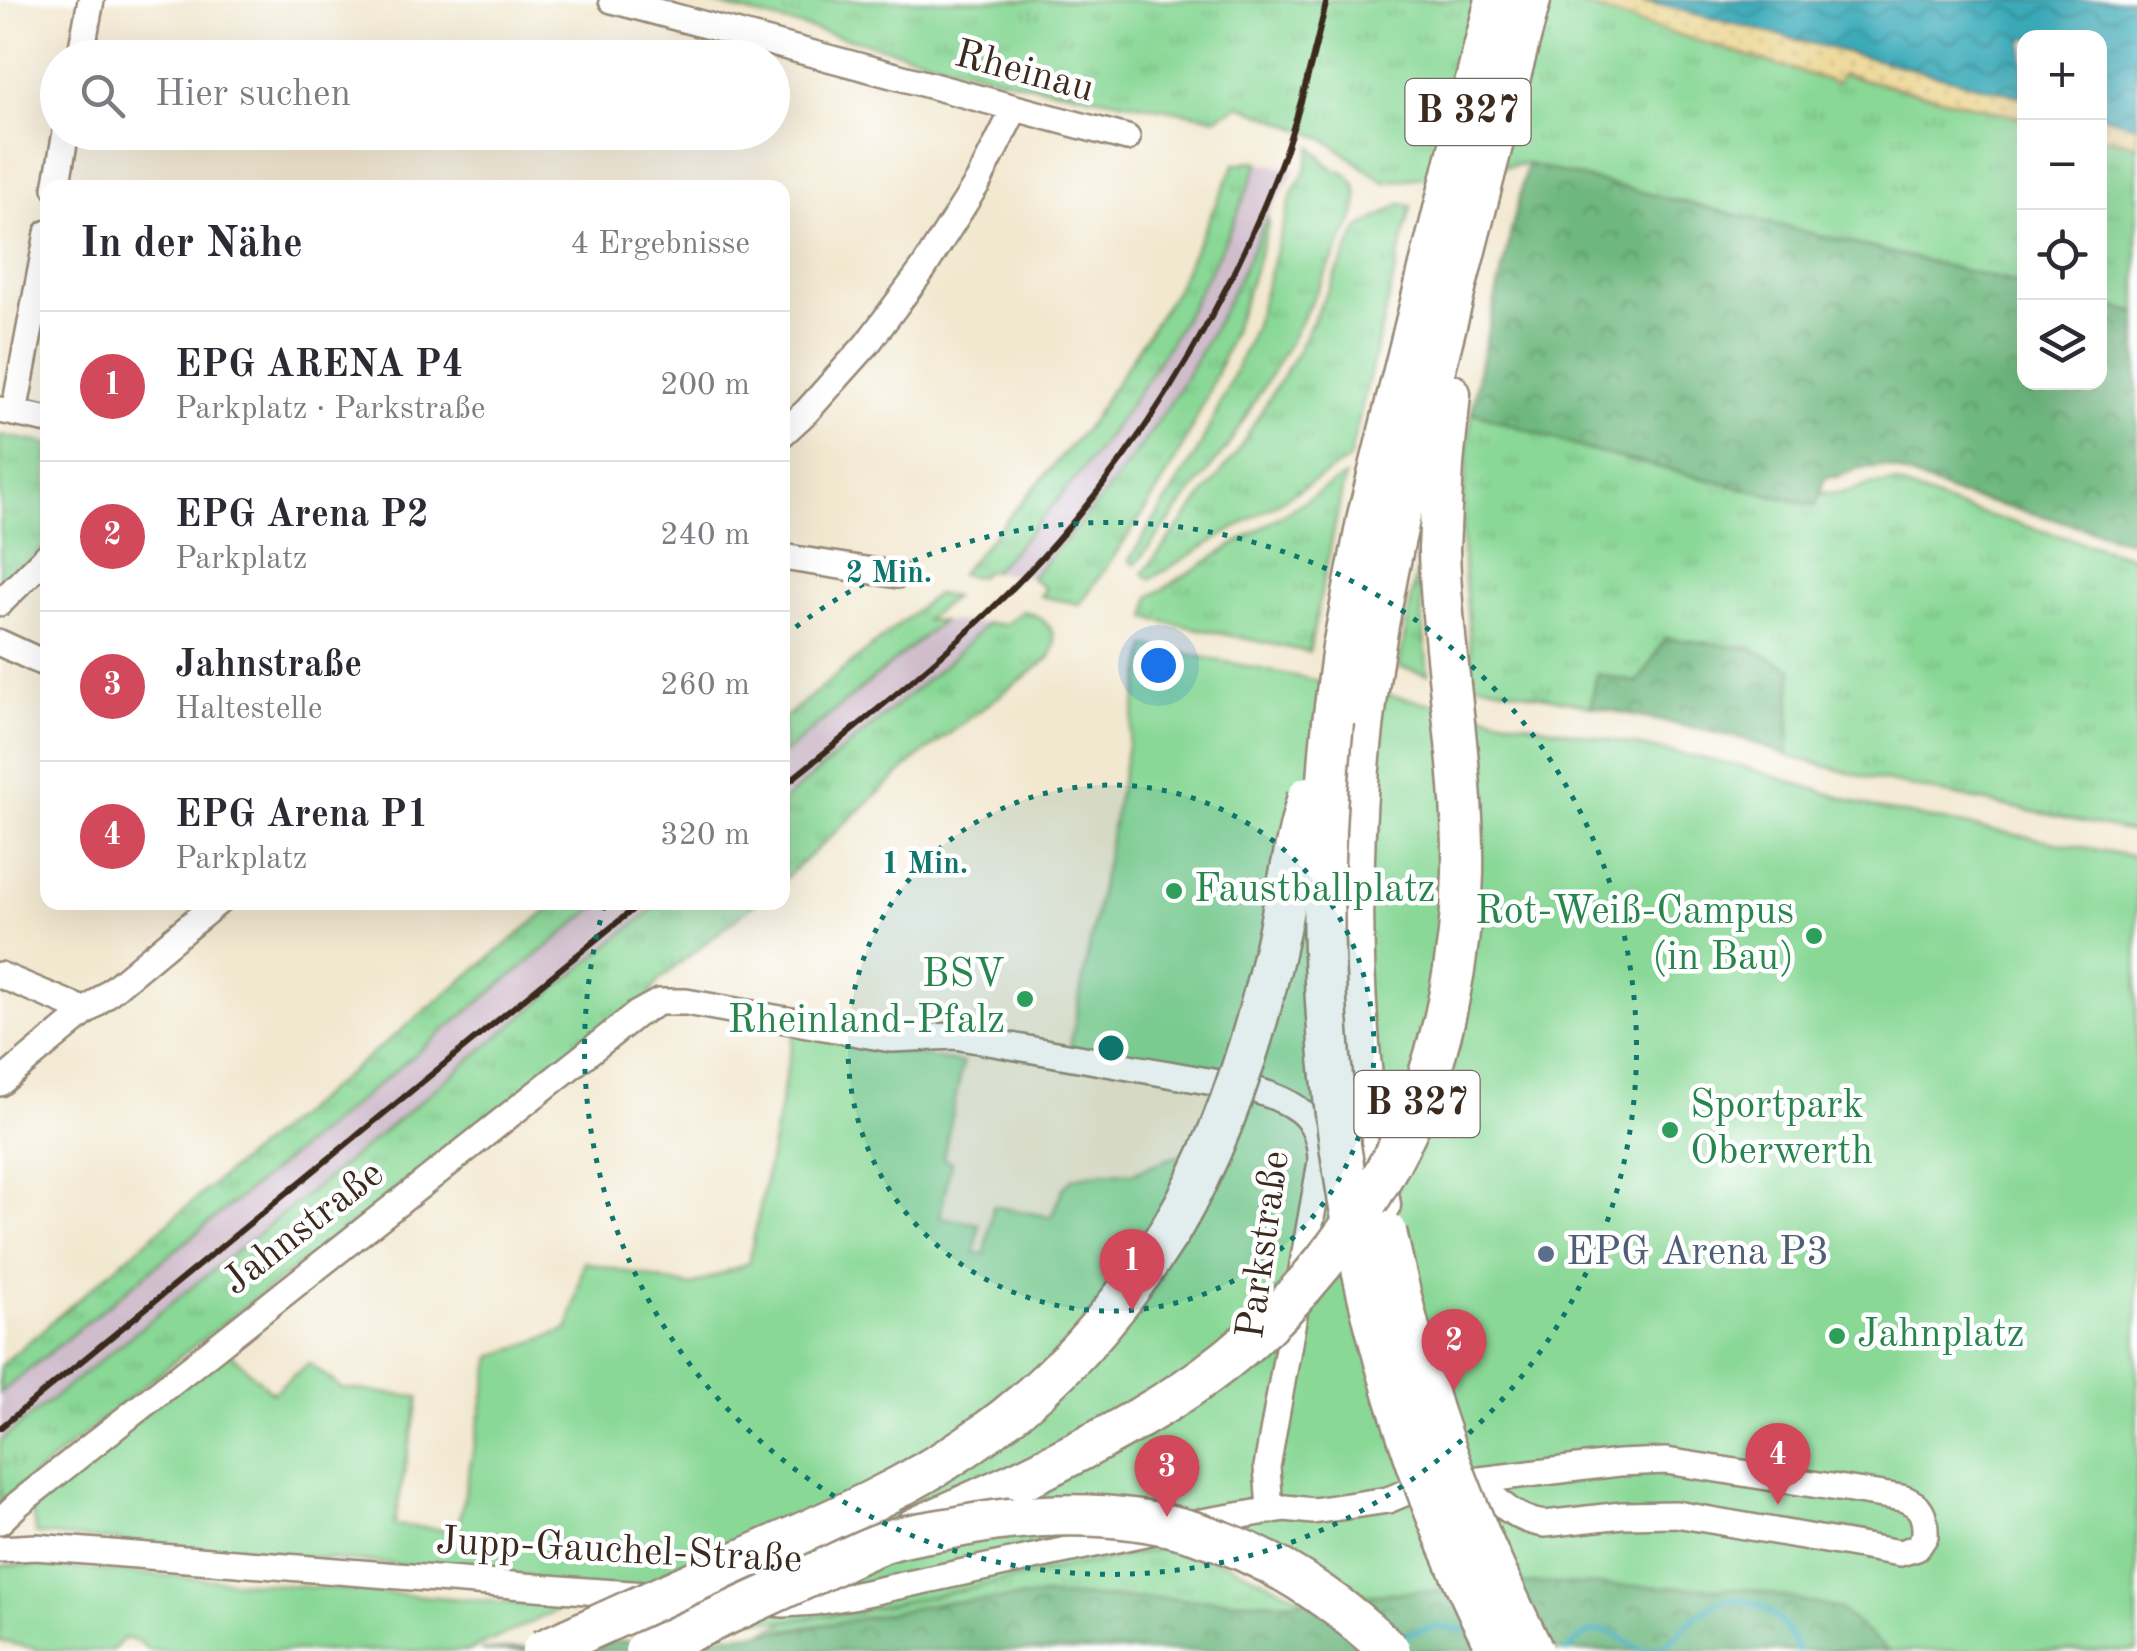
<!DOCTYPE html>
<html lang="de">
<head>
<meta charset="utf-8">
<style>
	body { margin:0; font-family:"Old Standard TT",serif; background:#f7f7f7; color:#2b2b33 }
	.controls { position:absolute; right:30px; top:30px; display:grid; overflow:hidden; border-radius:20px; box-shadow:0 10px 40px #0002 }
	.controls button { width:90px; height:90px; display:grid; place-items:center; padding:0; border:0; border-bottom:2px solid #e1e1e2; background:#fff; color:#2b2b33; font:50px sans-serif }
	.you { position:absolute; left:1158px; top:665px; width:35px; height:35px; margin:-25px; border:8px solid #fff; border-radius:50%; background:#1a73e8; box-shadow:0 0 0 15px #1a73e833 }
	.badge { display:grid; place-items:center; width:65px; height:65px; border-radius:50%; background:#d1495b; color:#fff; font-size:32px; font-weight:700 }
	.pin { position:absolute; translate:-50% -82px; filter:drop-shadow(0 2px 5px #0008) }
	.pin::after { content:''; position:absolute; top:52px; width:35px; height:30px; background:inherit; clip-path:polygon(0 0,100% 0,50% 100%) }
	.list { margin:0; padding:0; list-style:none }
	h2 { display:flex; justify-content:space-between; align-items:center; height:130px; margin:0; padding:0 40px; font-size:42px }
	h2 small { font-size:32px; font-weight:400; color:#7c7c81 }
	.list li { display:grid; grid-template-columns:65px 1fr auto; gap:30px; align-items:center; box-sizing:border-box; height:150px; padding:0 40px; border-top:2px solid #e1e1e2 }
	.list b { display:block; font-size:38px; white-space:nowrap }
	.list p { margin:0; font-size:32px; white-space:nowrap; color:#7c7c81 }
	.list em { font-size:32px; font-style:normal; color:#7c7c81 }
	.icon { flex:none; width:55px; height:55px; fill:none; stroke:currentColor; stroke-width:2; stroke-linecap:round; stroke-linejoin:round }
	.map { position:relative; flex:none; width:2137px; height:1651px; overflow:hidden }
	.search { position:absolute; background:#fff; box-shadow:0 10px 40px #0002; left:40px; top:40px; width:750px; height:110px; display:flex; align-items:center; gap:25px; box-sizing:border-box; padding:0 35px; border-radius:55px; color:#7c7c81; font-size:38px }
	.panel { position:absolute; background:#fff; box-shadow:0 10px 40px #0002; left:40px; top:180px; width:750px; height:730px; border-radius:20px }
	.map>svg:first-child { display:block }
	.railway { fill:#d0bdcc }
	.grass { fill:url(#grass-tufts); stroke:#62815a; stroke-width:2.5 }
	.forest { fill:url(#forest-crowns); stroke:#54714e; stroke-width:2.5 }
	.sand { fill:url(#sand-dots); stroke:#94825e; stroke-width:2.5 }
	.garden { fill:#89d896; stroke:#62815a; stroke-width:2.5 }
	.water { fill:url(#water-waves); stroke:#3b6a6c; stroke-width:2.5 }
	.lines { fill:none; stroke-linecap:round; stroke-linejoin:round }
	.stream { stroke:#3babb9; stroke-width:6 }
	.minor-casing { stroke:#968977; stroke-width:30 }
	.trunk-casing { stroke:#968977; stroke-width:45 }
	.minor { stroke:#fff; stroke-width:25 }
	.trunk { stroke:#fff; stroke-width:40 }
	.rail { stroke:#3b2a1e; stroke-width:6 }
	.trunk-bridge-casing { stroke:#968977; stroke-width:45; stroke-linecap:butt }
	.trunk-bridge { stroke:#fff; stroke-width:40 }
	.ring { fill:none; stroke:#0f766e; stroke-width:5; stroke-dasharray:5 10 }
	.leisure-dot { fill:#2e9e5b; stroke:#fff; stroke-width:4 }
	.service-dot { fill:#5c6f8a; stroke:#fff; stroke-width:4 }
	.labels { text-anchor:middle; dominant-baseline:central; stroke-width:9; stroke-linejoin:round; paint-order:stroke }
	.shield { fill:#fff; stroke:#766a62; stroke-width:2.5 }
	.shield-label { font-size:38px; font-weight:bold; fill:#3b2a1e }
	.street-label { font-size:40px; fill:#3b2a1e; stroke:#fff }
	.leisure-label { font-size:40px; fill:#27864d; stroke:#fff; text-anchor:start }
	.service-label { font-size:40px; fill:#4e5e75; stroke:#fff; text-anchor:start }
	.centre { fill:#0f766e; stroke:#fff; stroke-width:5 }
	.ring-label { font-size:30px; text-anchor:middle; font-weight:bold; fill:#0f766e; stroke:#fff; stroke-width:9; stroke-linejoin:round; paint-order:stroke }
</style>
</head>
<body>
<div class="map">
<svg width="2137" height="1651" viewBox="0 0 2137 1651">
	<defs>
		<pattern id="grass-tufts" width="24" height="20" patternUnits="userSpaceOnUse" patternTransform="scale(2.5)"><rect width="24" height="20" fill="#89d896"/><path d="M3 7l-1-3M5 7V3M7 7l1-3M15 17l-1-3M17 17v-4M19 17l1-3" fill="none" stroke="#77ba81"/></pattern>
		<pattern id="forest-crowns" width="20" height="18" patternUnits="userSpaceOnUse" patternTransform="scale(2.5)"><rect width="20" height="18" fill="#6eb87f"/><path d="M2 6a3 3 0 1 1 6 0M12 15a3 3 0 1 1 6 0" fill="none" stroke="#5c9667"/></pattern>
		<pattern id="sand-dots" width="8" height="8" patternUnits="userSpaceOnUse" patternTransform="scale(2.5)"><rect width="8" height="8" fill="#eeda9e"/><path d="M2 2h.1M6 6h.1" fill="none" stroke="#cdbb88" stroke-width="1.8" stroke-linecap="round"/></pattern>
		<pattern id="water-waves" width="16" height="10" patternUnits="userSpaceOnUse" patternTransform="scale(2.5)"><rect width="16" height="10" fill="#3babb9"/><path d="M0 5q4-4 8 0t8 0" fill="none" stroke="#338b96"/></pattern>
	</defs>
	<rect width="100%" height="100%" fill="#fff"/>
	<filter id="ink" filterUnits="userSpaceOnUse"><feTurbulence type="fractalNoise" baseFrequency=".01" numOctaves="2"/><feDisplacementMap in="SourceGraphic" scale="20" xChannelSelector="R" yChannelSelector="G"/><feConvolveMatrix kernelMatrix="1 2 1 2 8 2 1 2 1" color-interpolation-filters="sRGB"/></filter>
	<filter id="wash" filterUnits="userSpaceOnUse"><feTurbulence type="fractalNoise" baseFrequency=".0048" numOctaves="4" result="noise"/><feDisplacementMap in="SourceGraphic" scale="40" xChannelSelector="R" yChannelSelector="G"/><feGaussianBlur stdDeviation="2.25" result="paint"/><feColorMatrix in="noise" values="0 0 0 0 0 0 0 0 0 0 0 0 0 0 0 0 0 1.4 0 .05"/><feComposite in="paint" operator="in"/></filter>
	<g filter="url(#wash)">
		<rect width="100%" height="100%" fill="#f2e8d0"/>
		<!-- railway -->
		<g class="railway">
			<polygon points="1259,162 1295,170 1267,217 1241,277 1187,376 1136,454 1067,539 1031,577 992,572 1064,495 1107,437 1163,352 1215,263 1240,211"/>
			<polygon points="942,621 987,623 949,661 783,801 783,754"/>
			<polygon points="601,903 660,903 321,1183 0,1441 0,1393"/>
		</g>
		<!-- grass -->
		<g class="grass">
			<polygon points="699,0 1565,0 1837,83 1841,74 2024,118 2024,285 1527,164 1384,182 1325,139 1240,105 1216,118 1021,83"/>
			<polygon points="2100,136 2137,145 2137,313 2100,304"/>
			<path d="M1312 146C1318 153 1323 160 1330 166 1340 175 1333 167 1345 174 1362 185 1358 205 1353 221L1289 344 1228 446 1135 565 1129 560 1198 451 1228 387 1254 328 1293 191 1305 172Z"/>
			<path d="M1253 161 1259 162C1199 314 1107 456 992 572L985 571 978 577 960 574 1090 423 1174 293 1235 164Z"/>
			<polygon points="1400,204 1411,206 1349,460 1150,579 1143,573 1235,455 1295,356 1359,229"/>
			<path d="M1267 217 1268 225C1242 314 1210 402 1163 482 1138 524 1108 564 1080 604L1040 596 1046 589 1031 577C1068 538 1105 497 1136 453 1189 381 1231 299 1267 217Z"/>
			<polygon points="1472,412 1588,450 1815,506 1820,493 1842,493 1869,485 1895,483 1955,506 2137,558 2137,833 1865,777 1788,756 1792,670 1638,683 1597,674 1591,706 1473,682 1462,544 1464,490"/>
			<polygon points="0,435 48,444 47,543 0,592"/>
			<polygon points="1345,476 1309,652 1147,618 1150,597"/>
			<polygon points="1420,551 1422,615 1428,674 1399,667"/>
			<polygon points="936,594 953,597 925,620 942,621 783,754 783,719"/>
			<path d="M1022 611C1045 615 1065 637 1048 659L917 758 783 880V801L949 661 987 623 1005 625Z"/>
			<polygon points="557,903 601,903 0,1393 0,1366 230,1170"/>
			<polygon points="660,903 755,903 658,981 650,996 186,1352 0,1503 0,1441 321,1183"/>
			<polygon points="1185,1544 1307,1600 1287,1602 1049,1596 938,1603 855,1620 760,1633 787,1621 855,1612"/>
		</g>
		<!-- forest -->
		<g class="forest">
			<polygon points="1527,164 2024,285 2024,382 2100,382 2100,304 2137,313 2137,543 2055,519 1959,495 1885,466 1859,468 1838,477 1825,477 1816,506 1588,450 1472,412 1479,370"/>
			<polygon points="1666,638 1750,648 1792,669 1788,756 1744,739 1591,706 1597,674 1638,683"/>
			<polygon points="1531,1583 1748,1589 1840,1609 1888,1651 481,1651 786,1631 855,1620 938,1603 1049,1596 1287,1602 1420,1591 1453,1592"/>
		</g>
		<!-- sand -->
		<g class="sand">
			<polygon points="1641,0 2024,97 2024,118 1842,74 1837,83 1567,1"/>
			<polygon points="2100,116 2137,125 2137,145 2100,136"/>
		</g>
		<!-- garden -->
		<polygon class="garden" points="1147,646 1744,767 1878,809 2137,857 2137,1651 1888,1651 1840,1609 1748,1589 1531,1583 1453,1592 1420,1591 1357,1595 1308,1561 1253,1533 1185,1544 855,1612 785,1621 566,1606 469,1651 148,1651 140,1642 124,1638 112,1651 46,1651 0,1641 0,1566 17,1564 524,1604 527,1576 36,1534 31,1506 225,1348 272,1393 309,1363 341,1388 419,1397 394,1525 457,1531 492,1357 569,1329 584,1262 690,1286 749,1263 794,1033 963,1063 943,1158 951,1162 940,1217 979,1224 975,1253 985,1254 993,1206 1051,1217 1063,1188 1074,1178 1104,1172 1133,1173 1170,1158 1192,1152 1224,1075 1070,1047"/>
		<!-- water -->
		<polygon class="water" points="1641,0 2137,0 2137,125 2100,116 2100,38 2024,38 2024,97"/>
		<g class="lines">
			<!-- stream -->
			<g class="stream">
				<polyline points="1396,1637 1436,1627 1471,1631"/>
				<path d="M1567 1651C1580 1637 1597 1624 1616 1635 1625 1640 1634 1649 1645 1650 1652 1651 1662 1646 1669 1644 1675 1635 1683 1629 1691 1621 1697 1616 1703 1610 1710 1606 1719 1600 1730 1599 1741 1600 1770 1604 1787 1626 1798 1651"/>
			</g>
		</g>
	</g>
	<g filter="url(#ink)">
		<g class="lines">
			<!-- minor casing -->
			<g class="minor-casing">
				<g id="minor">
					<polyline points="612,0 1127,138"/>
					<polyline points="80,58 91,0"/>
					<polyline points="56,188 66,132"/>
					<polyline points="0,410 48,420"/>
					<polyline points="14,413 48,233"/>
					<polyline points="782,434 807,411 867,344 923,269 978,182 1014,110"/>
					<polyline points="782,557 898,575"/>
					<polyline points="0,603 48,555"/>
					<polyline points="0,643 48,665"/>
					<polyline points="0,975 86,1011"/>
					<polyline points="0,1083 218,902"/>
					<path d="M1447 1484 1619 1463 1666 1461 1902 1498C1921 1504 1926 1516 1925 1536L1917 1548 1900 1553 1676 1514 1622 1515 1545 1524C1514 1520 1498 1502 1477 1480"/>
					<path d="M0 1521 18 1504 637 1014 659 1002H686L891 1039 955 1036 1247 1088C1289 1099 1321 1113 1321 1162L1267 1467 1270 1510"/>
					<polyline points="0,1549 36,1547 586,1591 784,1604 815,1602 852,1596 1183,1525 1285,1508 1313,1511 1388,1500 1419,1487"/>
				</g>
			</g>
			<!-- trunk casing -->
			<g class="trunk-casing">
				<g id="trunk">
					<polyline points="1439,550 1443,464 1450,394"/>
					<polyline points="1333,722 1343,647 1368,516 1496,0"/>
					<path d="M1380 1205C1354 1062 1347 913 1359 768 1370 639 1399 513 1430 389 1462 259 1496 129 1530 0"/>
					<polyline points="914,1529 1021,1480"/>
					<path d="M720 1570C803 1532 891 1498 967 1446 1053 1388 1115 1316 1171 1229"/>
				</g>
			</g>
			<!-- minor -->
			<use href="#minor" class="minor"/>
			<!-- trunk -->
			<use href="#trunk" class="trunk"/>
			<!-- rail -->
			<g class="rail">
				<path d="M782 787C876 711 974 635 1054 544 1152 433 1226 306 1279 168 1300 114 1313 56 1327 0"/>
				<polyline points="0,1428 642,902"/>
			</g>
			<!-- trunk-bridge casing -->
			<g class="trunk-bridge-casing">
				<g id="trunk-bridge">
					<path d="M1333 722C1300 1039 1352 1366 1498 1651"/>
					<path d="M1171 1229C1222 1142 1253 1046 1275 948 1286 898 1294 847 1308 797"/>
					<path d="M1386 1232C1399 1292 1414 1352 1432 1410 1459 1493 1495 1574 1533 1651"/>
					<path d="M1021 1480C1084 1449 1148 1417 1205 1376 1292 1313 1364 1222 1409 1125 1443 1052 1461 955 1463 874 1465 766 1442 658 1439 550"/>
					<polyline points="542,1651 720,1570"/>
					<path d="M645 1651C701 1626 756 1601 812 1575 837 1564 862 1549 888 1541 912 1533 939 1531 963 1526 1134 1494 1263 1532 1390 1651"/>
				</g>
			</g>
			<!-- trunk-bridge -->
			<use href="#trunk-bridge" class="trunk-bridge"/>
		</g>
	</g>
	<!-- distance rings -->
	<circle cx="1111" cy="1048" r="263" fill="#0f766e" fill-opacity=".12"/>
	<g class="ring">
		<circle cx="1111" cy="1048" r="263"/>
		<path d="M784 636A526 526 0 1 1 605 903"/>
	</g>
	<!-- markers -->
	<g class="leisure-dot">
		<circle cx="1174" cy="891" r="10"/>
		<circle cx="1814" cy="936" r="10"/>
		<circle cx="1025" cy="999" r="10"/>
		<circle cx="1670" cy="1130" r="10"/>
		<circle cx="1837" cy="1336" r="10"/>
	</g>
	<circle class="service-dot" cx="1546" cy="1254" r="10"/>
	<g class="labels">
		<!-- shield labels -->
		<g class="shield">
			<rect x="1405.5" y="79" width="125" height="66" rx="8"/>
			<rect x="1354.5" y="1071" width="125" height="66" rx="8"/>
		</g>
		<g class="shield-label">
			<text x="1468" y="112">B 327</text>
			<text x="1417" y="1104">B 327</text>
		</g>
		<!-- street labels -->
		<g class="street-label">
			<text transform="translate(1024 73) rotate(15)">Rheinau</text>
			<text transform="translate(304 1229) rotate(-38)">Jahnstraße</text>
			<text transform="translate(1265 1245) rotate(-82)">Parkstraße</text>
			<text transform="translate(619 1552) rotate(3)">Jupp-Gauchel-Straße</text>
		</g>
		<!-- leisure labels -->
		<g class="leisure-label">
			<text x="1194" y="891">Faustballplatz</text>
			<text x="1794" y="913" text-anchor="end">Rot-Weiß-Campus<tspan x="1794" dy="46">(in Bau)</tspan></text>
			<text x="1005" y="976" text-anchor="end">BSV<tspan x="1005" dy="46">Rheinland-Pfalz</tspan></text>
			<text x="1690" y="1107">Sportpark<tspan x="1690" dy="46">Oberwerth</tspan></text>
			<text x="1857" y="1336">Jahnplatz</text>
		</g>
		<!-- service labels -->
		<g class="service-label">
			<text x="1566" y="1254">EPG Arena P3</text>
		</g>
	</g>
	<circle cx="1111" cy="1048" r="15" class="centre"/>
	<g class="ring-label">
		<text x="889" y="582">2 Min.</text>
		<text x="925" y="873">1 Min.</text>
	</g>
</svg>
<div class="controls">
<button>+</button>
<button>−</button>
<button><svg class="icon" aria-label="locate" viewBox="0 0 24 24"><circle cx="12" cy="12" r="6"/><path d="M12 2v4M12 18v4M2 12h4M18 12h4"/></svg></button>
<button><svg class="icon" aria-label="layers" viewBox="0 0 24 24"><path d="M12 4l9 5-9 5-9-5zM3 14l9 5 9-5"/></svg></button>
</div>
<div class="you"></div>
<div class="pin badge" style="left:1132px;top:1311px">1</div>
<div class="pin badge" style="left:1454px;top:1391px">2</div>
<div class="pin badge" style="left:1167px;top:1517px">3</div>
<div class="pin badge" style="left:1778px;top:1505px">4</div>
<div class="search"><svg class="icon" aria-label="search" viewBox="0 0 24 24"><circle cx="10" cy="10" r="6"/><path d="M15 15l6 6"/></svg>Hier suchen</div>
<section class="panel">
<h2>In der Nähe<small>4 Ergebnisse</small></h2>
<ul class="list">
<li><span class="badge">1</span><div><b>EPG ARENA P4</b><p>Parkplatz · Parkstraße</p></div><em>200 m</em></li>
<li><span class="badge">2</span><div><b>EPG Arena P2</b><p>Parkplatz</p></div><em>240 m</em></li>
<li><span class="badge">3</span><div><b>Jahnstraße</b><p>Haltestelle</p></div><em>260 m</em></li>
<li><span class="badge">4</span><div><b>EPG Arena P1</b><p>Parkplatz</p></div><em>320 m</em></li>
</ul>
</section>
</div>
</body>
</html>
